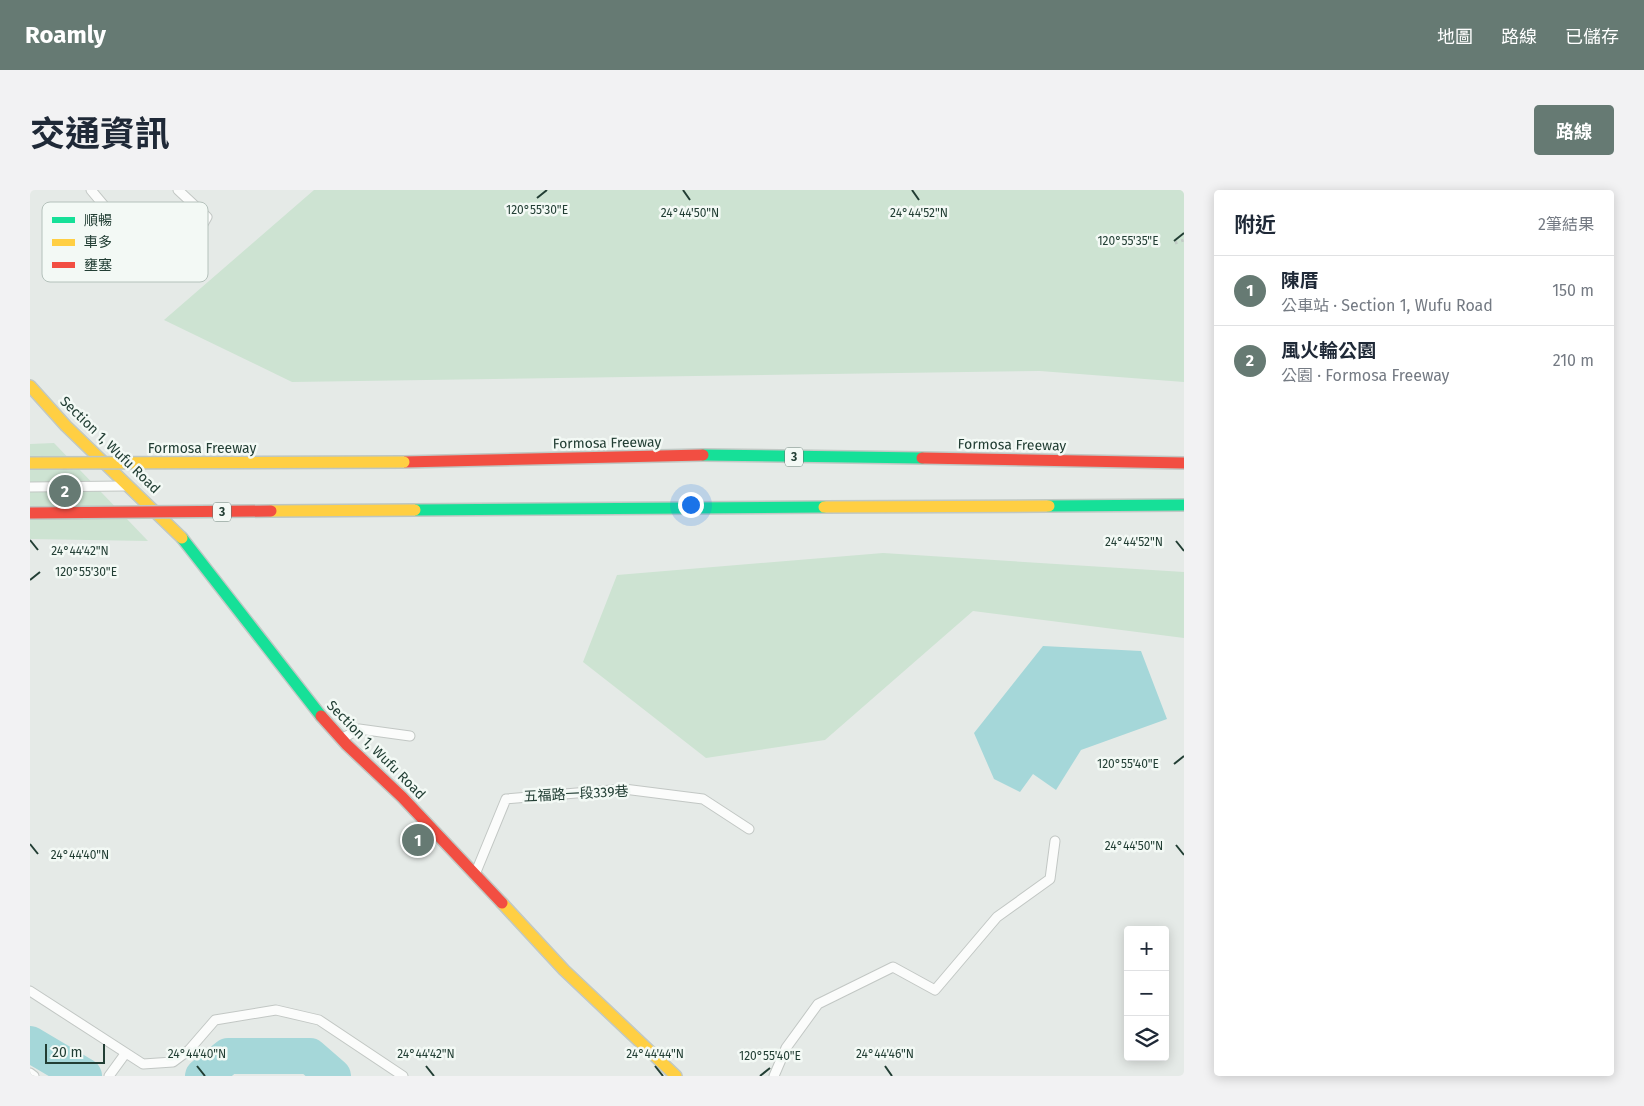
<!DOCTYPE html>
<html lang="zh-TW">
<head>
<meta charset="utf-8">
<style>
	body { margin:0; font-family:"Fira Sans","Noto Sans TC",sans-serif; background:#f2f2f3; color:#1f2937 }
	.controls { position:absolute; right:15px; bottom:15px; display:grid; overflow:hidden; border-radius:5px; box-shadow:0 2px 12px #0003 }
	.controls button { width:45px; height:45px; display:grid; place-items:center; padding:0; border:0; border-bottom:1px solid #e0e1e3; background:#fff; color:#1f2937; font:25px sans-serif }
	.scale { position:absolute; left:15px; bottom:12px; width:60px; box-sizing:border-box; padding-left:5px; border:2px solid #223e34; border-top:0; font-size:14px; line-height:18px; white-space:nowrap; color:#223e34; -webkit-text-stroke:4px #f3f9f5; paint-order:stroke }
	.you { position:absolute; left:660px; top:314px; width:18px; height:18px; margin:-12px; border:4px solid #fff; border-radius:50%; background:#1a73e8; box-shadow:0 0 0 8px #1a73e833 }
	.badge { display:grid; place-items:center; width:32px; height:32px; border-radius:50%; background:#667a73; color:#fff; font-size:16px; font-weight:700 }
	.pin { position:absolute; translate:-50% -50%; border:2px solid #fff; box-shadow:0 1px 5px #0006 }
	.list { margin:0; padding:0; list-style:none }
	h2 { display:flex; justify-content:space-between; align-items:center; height:65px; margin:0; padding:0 20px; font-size:21px }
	h2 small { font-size:16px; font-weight:400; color:#747a83 }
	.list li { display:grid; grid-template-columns:32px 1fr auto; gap:15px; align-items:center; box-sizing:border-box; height:70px; padding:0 20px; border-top:1px solid #e0e1e3 }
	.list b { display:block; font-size:19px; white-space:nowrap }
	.list p { margin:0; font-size:16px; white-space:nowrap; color:#747a83 }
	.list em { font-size:16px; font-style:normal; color:#747a83 }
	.icon { flex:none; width:28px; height:28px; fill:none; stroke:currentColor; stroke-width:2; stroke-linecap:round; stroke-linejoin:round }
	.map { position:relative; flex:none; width:1154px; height:886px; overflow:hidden; border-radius:5px }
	header { display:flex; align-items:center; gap:30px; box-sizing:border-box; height:70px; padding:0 25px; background:#667a73; color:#fff }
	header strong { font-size:24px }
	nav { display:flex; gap:28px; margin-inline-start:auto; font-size:18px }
	.intro { display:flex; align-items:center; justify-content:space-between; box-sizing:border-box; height:120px; padding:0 30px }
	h1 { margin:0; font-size:35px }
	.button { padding:12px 22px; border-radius:5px; background:#667a73; color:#fff; font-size:18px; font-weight:700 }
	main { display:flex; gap:30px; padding:0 30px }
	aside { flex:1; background:#fff; border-radius:5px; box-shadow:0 2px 12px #0003 }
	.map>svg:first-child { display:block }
	.green { fill:#cde3d2 }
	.water { fill:#a5d7d9 }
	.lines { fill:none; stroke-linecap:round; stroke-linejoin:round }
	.river { stroke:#a5d7d9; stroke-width:36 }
	.lane-casing { stroke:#c2c7c4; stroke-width:11 }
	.fast-casing { stroke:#c0c8c4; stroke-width:14 }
	.slow-casing { stroke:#c0c8c4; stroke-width:14 }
	.jam-casing { stroke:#c0c8c4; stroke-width:14 }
	.path { stroke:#c1cac5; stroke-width:3; stroke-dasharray:2.5 4; stroke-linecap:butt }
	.lane { stroke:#fbfcfb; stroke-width:9 }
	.fast { stroke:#16e098; stroke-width:11 }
	.slow { stroke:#ffcf43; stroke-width:11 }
	.jam { stroke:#f24e42; stroke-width:11 }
	.slow-bridge-casing { stroke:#bdc6c2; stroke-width:14; stroke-linecap:butt }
	.jam-bridge-casing { stroke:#bdc6c2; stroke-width:14; stroke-linecap:butt }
	.slow-bridge { stroke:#ffcf43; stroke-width:11 }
	.jam-bridge { stroke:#f24e42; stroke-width:11 }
	.ticks { fill:none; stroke:#223e34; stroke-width:2 }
	.labels { text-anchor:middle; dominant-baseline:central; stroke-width:5; stroke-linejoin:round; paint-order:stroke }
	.shield { fill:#f3f9f5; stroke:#61766e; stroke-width:1 }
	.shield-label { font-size:12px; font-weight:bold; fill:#223e34 }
	.street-label { font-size:14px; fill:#223e34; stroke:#f3f9f5 }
	.key { fill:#f3f9f5; stroke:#b4c1bb; stroke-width:1 }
	.key-label { font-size:14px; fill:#223e34 }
	.ticks-label { font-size:12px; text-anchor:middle; fill:#223e34; stroke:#f3f9f5; stroke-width:5; stroke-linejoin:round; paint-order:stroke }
</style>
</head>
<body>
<header>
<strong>Roamly</strong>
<nav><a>地圖</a><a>路線</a><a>已儲存</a></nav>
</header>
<div class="intro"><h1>交通資訊</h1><a class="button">路線</a></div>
<main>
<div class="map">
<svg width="1154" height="886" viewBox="0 0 1154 886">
	<rect width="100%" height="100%" fill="#e5eae7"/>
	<!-- green -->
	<g class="green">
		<polygon points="284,0 1154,0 1154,192 1010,181 262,192 134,130"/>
		<polygon points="24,253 118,351 0,349 0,254"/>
		<polygon points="853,363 1154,382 1154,448 943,421 795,550 676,568 553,472 587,385"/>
	</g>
	<!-- water -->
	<polygon class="water" points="1013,456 1111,461 1137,529 1051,560 1026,600 1003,584 990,602 964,589 944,543"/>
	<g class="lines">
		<!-- river -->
		<g class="river">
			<polyline points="0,854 54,886"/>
			<polyline points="173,886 198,866 280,866 303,886"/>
		</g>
		<!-- lane casing -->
		<g class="lane-casing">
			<g id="lane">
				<polyline points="61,0 107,55 136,62 164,50 177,27 148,0"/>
				<polyline points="0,297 94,296"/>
				<polyline points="313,548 329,539 380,546"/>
				<polyline points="446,682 476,609 594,599 673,609 719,639"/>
				<polyline points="0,801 113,874 143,872 159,860 185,830 246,820 289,830 373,886"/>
				<polyline points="0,883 4,886"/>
				<polyline points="79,886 95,864"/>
				<polyline points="744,886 756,858 788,814 863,777 905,800 967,727 1020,689 1025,651"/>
			</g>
		</g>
		<!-- fast casing -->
		<g class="fast-casing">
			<g id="fast">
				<polyline points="673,265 892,268"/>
				<polyline points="1019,316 1154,315"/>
				<polyline points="385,320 794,317"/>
				<polyline points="152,348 291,526"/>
			</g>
		</g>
		<!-- slow casing -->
		<g class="slow-casing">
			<g id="slow">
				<polyline points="0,196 36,236 152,348"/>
				<polyline points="794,317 1019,316"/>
				<polyline points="472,713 534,780 646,886"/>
			</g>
		</g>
		<!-- jam casing -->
		<g class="jam-casing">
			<g id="jam">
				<polyline points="892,268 1154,273"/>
				<polyline points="374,272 673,265"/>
				<polyline points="291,526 317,555 372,607 472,713"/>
			</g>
		</g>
		<!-- path -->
		<polyline class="path" points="1145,53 1154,50"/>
		<!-- lane -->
		<use href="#lane" class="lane"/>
		<!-- fast -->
		<use href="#fast" class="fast"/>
		<!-- slow -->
		<use href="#slow" class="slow"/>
		<!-- jam -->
		<use href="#jam" class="jam"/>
		<!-- slow-bridge casing -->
		<g class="slow-bridge-casing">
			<g id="slow-bridge">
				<polyline points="0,273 374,272"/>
				<polyline points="241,321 385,320"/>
			</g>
		</g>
		<!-- jam-bridge casing -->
		<g class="jam-bridge-casing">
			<polyline id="jam-bridge" points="0,323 241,321"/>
		</g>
		<!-- slow-bridge -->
		<use href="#slow-bridge" class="slow-bridge"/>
		<!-- jam-bridge -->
		<use href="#jam-bridge" class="jam-bridge"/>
	</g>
	<!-- ticks -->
	<path class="ticks" d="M653 0 660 10M882 0 889 10M507 8 517 0M1144 51 1154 43M0 350 8 360M1146 351 1154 361M0 390 10 382M1144 574 1154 566M0 654 8 664M1146 655 1154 665M167 876 175 886M396 876 404 886M625 876 633 886M855 876 862 886M730 886 740 878"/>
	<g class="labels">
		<!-- shield labels -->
		<g class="shield">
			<rect x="755" y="257.5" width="18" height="19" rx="4"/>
			<rect x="183" y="312.5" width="18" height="19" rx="4"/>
		</g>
		<g class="shield-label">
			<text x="764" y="267">3</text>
			<text x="192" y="322">3</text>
		</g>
		<!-- street labels -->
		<g class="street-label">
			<text transform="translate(577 253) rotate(-1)">Formosa Freeway</text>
			<text transform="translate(80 255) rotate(44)">Section 1, Wufu Road</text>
			<text transform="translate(982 255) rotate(1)">Formosa Freeway</text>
			<text x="172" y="258">Formosa Freeway</text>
			<text transform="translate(346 560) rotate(45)">Section 1, Wufu Road</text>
			<text transform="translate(546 604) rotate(-3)">五福路一段339巷</text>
		</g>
	</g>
	<!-- legend -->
	<rect x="12" y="12" width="166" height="80" rx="8" class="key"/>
	<rect x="22" y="27" width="23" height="6" fill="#16e098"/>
	<rect x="22" y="49" width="23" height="7" fill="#ffcf43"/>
	<rect x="22" y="72" width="23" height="6" fill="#f24e42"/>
	<g class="key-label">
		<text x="54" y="35">順暢</text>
		<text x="54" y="57">車多</text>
		<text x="54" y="80">壅塞</text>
	</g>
	<g class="ticks-label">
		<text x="507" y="24">120°55'30"E</text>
		<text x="660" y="27">24°44'50"N</text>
		<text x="889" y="27">24°44'52"N</text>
		<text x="1098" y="55">120°55'35"E</text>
		<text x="1104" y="356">24°44'52"N</text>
		<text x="50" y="365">24°44'42"N</text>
		<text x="56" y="386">120°55'30"E</text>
		<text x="1098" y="578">120°55'40"E</text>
		<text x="1104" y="660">24°44'50"N</text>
		<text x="50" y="669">24°44'40"N</text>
		<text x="167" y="868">24°44'40"N</text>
		<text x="396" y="868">24°44'42"N</text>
		<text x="625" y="868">24°44'44"N</text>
		<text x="855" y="868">24°44'46"N</text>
		<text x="740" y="870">120°55'40"E</text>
	</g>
</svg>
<div class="controls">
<button>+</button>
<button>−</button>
<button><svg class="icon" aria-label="layers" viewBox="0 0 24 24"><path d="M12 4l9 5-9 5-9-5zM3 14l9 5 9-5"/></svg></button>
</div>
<div class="scale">20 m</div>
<div class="you"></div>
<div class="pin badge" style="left:388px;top:650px">1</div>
<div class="pin badge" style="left:35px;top:301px">2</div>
</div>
<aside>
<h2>附近<small>2筆結果</small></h2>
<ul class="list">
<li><span class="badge">1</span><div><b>陳厝</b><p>公車站 · Section 1, Wufu Road</p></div><em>150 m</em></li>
<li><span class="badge">2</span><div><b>風火輪公園</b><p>公園 · Formosa Freeway</p></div><em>210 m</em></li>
</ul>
</aside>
</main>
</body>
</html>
